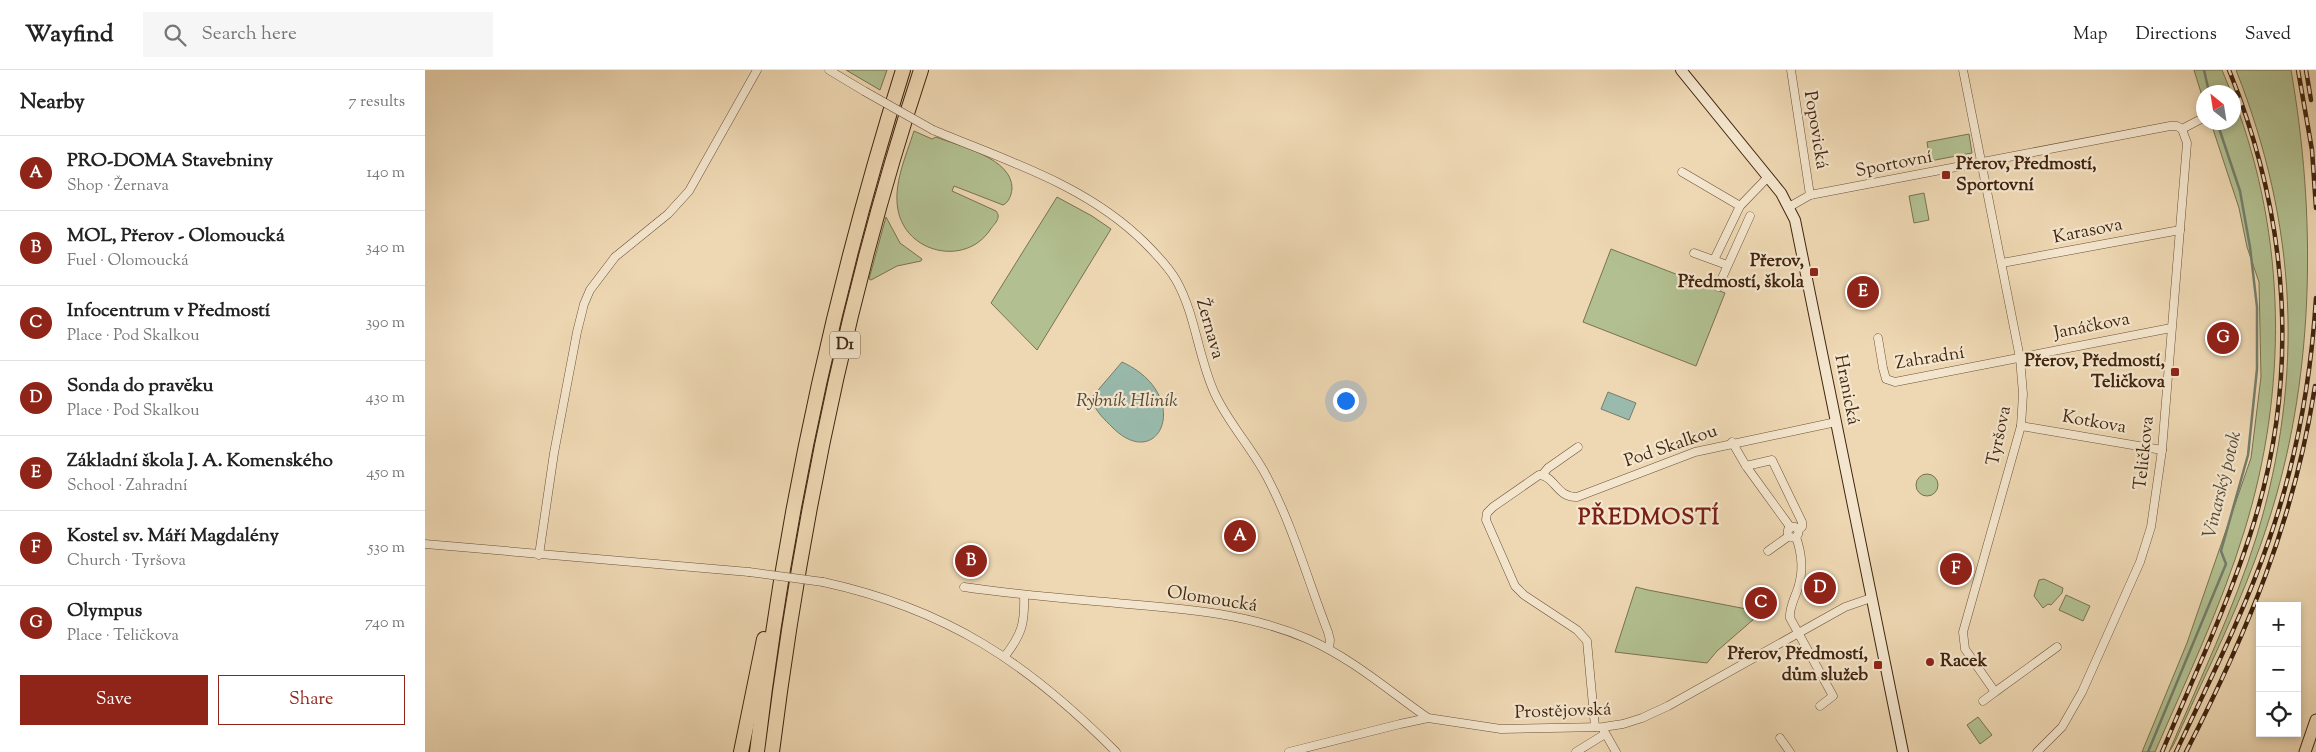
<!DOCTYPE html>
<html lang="en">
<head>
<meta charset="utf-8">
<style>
	body { margin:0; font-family:"Sorts Mill Goudy",serif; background:#f6f6f6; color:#222 }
	.controls { position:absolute; right:15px; bottom:15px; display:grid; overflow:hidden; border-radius:0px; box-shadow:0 2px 8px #0003 }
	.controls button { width:45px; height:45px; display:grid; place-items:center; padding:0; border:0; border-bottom:1px solid #e0e0e0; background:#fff; color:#222; font:25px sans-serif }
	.compass { position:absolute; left:1771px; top:15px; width:45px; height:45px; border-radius:50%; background:#fff; box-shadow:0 2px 8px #0003; rotate:330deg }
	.you { position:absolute; left:920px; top:330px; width:18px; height:18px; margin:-12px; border:4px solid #fff; border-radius:50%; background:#1a73e8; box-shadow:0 0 0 8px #1a73e833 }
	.badge { display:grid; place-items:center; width:32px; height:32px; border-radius:50%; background:#8f2418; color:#fff; font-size:16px; font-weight:700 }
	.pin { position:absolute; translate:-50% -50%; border:2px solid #fff; box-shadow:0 1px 5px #0006 }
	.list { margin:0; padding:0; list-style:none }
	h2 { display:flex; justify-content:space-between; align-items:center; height:65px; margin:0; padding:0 20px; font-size:21px }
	h2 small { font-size:16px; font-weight:400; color:#767676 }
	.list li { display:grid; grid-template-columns:32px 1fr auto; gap:15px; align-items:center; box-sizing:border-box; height:75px; padding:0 20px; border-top:1px solid #e0e0e0 }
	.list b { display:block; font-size:19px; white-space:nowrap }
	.list p { margin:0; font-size:16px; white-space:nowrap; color:#767676 }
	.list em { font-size:16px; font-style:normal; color:#767676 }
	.actions { display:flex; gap:10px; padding:15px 20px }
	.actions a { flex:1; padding:11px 0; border:1px solid #8f2418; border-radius:0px; text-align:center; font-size:18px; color:#8f2418 }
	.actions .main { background:#8f2418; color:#fff }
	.icon { flex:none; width:28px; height:28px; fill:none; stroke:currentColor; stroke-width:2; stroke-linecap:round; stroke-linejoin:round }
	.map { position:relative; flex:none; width:1891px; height:682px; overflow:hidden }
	header { display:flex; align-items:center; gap:30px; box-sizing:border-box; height:70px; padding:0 25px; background:#fff; border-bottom:1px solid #e0e0e0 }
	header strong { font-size:24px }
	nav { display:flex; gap:28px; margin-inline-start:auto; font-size:18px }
	.search { width:350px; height:45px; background:#f6f6f6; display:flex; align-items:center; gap:12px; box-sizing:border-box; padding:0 18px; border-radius:0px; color:#767676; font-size:19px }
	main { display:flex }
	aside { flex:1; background:#fff }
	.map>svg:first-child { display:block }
	.green { fill:#b2c091; stroke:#797250 }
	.water { fill:#99baac; stroke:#757e6d }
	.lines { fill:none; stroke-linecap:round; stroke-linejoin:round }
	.stream { stroke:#757e6d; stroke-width:2.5 }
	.street-casing { stroke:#6c5137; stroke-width:9 }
	.secondary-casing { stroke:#40240e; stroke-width:12 }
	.primary-casing { stroke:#40240e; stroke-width:13 }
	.highway-casing { stroke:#40240e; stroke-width:16 }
	.street { stroke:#f4e6ce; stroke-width:8 }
	.secondary { stroke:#f4e6ce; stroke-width:10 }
	.primary { stroke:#eed8b3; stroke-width:11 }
	.highway { stroke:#eed8b3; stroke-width:14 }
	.rail-casing { stroke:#40240e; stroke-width:4.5 }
	.rail { stroke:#f4e6ce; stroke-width:2.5; stroke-dasharray:8; stroke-linecap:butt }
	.street-bridge-casing { stroke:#6c5137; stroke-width:9; stroke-linecap:butt }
	.street-bridge { stroke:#f4e6ce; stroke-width:8 }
	.poi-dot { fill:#8f2418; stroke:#f4e6ce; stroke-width:2 }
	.labels { text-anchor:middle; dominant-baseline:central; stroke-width:4.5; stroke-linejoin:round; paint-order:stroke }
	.shield { fill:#f4e6ce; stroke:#765e48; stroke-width:1 }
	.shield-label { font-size:16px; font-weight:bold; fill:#40240e }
	.street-label { font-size:18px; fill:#40240e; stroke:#f4e6ce }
	.poi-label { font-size:18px; font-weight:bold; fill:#40240e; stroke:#f4e6ce; text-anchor:end }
	.water-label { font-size:19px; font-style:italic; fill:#564a36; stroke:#f4e6ce }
	.district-label { font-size:22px; font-weight:bold; letter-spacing:1px; fill:#7a1f14; stroke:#f4e6ce }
</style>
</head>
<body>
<header>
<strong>Wayfind</strong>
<div class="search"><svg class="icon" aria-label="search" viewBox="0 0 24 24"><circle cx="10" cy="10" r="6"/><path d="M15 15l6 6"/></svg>Search here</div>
<nav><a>Map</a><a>Directions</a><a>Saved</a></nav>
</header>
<main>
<aside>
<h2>Nearby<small>7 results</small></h2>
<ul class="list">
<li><span class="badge">A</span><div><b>PRO-DOMA Stavebniny</b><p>Shop · Žernava</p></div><em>140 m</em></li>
<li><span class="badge">B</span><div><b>MOL, Přerov - Olomoucká</b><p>Fuel · Olomoucká</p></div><em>340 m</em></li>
<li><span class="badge">C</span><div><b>Infocentrum v Předmostí</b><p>Place · Pod Skalkou</p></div><em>390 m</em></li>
<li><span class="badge">D</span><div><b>Sonda do pravěku</b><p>Place · Pod Skalkou</p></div><em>430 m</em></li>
<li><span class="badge">E</span><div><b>Základní škola J. A. Komenského</b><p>School · Zahradní</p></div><em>450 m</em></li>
<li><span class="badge">F</span><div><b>Kostel sv. Máří Magdalény</b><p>Church · Tyršova</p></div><em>530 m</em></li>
<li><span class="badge">G</span><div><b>Olympus</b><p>Place · Teličkova</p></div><em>740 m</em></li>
</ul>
<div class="actions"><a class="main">Save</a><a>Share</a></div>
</aside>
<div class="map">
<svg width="1891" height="682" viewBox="0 0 1891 682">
	<rect width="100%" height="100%" fill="#eed8b3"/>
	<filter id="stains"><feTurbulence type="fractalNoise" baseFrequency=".004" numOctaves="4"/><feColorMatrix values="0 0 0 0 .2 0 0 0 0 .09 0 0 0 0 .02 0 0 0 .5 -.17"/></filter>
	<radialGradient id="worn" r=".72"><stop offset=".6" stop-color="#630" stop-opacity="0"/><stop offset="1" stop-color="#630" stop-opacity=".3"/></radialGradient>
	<!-- green -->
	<g class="green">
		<polygon points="421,0 462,0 455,20"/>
		<polygon points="1769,0 1797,0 1806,22 1778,22 1778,29"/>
		<path d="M1811 0H1866C1891 143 1890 300 1847 440 1832 490 1811 539 1789 587 1779 608 1769 630 1759 652 1754 662 1750 674 1744 682 1774 611 1809 539 1832 465 1880 306 1872 154 1811 0Z"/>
		<path d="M1809 29C1862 168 1863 321 1819 462 1796 537 1761 610 1730 682H1717L1762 573 1826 388 1836 307 1834 212 1822 177 1814 138 1786 53 1808 52Z"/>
		<path d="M489 61 507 69 511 67C534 76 588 88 587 119 586 126 584 132 578 135L529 116 527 121 571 141C577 148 569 154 565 160 540 197 481 183 473 140 468 114 481 86 489 61Z"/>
		<polygon points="1544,64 1547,83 1505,91 1502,72"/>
		<polygon points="1499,123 1504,150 1489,153 1484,126"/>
		<polygon points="632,127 667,146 686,159 612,280 566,233"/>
		<polygon points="461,147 475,173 497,189 496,191 472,196 446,210 444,209"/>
		<polygon points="1186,179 1300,223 1271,296 1158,252"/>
		<circle cx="1502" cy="415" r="11"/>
		<polygon points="1619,509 1638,518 1637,523 1626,535 1623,534 1618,538 1609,526 1614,510"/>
		<polygon points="1211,517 1223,520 1337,542 1292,581 1282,593 1190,582"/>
		<polygon points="1641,525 1665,536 1658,551 1634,540"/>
		<polygon points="1553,647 1567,665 1555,674 1542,655"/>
	</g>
	<!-- water -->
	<g class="water">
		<path d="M697 292C769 325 735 404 688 358 679 349 671 342 667 330L668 326Z"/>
		<polygon points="1183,322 1211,333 1204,350 1176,339"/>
	</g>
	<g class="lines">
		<!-- stream -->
		<g class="stream">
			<polyline points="1779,0 1784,22"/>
			<polyline points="1723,682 1801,494 1796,481 1823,385 1832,299 1832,237 1825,177 1815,121 1792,52"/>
		</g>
		<!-- street casing -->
		<g class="street-casing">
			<g id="street">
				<polyline points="404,0 439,21"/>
				<polyline points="1366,0 1385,125"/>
				<polyline points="1538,0 1595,288 1598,324 1596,356 1538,562 1540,579 1570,622 1632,577"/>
				<polyline points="1757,59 1778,48"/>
				<path d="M508 60C582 91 662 115 720 173 731 184 743 196 751 210 771 245 773 288 790 324 804 354 827 378 842 407 868 456 883 511 903 562L905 570 904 579"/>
				<polyline points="1257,102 1315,136"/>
				<polyline points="1364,137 1385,125 1745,56 1752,56 1757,59"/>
				<polyline points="1269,183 1302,195"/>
				<polyline points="1289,190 1315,136 1343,107"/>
				<polyline points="1577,193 1755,160"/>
				<polyline points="1293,217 1325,146"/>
				<polyline points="1453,268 1458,298 1461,309 1470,312 1746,258"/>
				<polyline points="1596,356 1737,380"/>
				<polyline points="1307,372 1321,396 1366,458"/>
				<polyline points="1321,396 1347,390 1377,452 1377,457 1373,460"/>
				<polyline points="1117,405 1123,398 1153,377"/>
				<circle cx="1368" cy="462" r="5.5"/>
				<path d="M1371 467C1377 484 1379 500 1373 518 1370 528 1364 537 1365 548L1408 626 1395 636"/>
				<polyline points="0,474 324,502"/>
				<polyline points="1343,481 1364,466"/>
				<polyline points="114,485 129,383 152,262 159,234 165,220 190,187 243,144 264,121 332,0"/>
				<path d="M398 512C522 539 603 593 691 682"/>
				<path d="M539 517C593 525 647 529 702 534 764 539 825 544 883 569 928 589 964 621 1003 648"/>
				<path d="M580 586C597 564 600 553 599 525"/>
				<polyline points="1558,631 1570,622"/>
				<path d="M1170 657 1162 571 1152 560 1099 525 1090 516 1061 450 1062 443 1068 437 1114 405C1130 406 1132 428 1152 427L1270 382 1411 352"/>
				<polyline points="1179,661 1191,682"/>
				<polyline points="1355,668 1365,682"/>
				<polyline points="864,682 975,654 1003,648 1076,659 1178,657 1198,654 1217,648 1243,636 1420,537 1446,528"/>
				<polyline points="1151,682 1180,664"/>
				<polyline points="1612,682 1637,657 1657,622 1715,492 1726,457 1737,380 1762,73 1757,59"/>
			</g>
		</g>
		<!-- secondary casing -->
		<g class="secondary-casing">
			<polyline id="secondary" points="1256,0 1356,123 1370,150 1478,682"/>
		</g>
		<!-- primary casing -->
		<g class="primary-casing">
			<polyline id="primary" points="1880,682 1891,650"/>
		</g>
		<!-- highway casing -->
		<g class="highway-casing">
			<g id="highway">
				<polyline points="316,682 339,569"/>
				<path d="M332 682C359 450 408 223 478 0"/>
				<path d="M347 682C376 451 423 221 496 0"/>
			</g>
		</g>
		<!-- street -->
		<use href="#street" class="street"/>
		<!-- secondary -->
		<use href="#secondary" class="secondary"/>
		<!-- primary -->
		<use href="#primary" class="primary"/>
		<!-- highway -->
		<use href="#highway" class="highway"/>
		<!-- rail casing -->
		<g class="rail-casing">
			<g id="rail">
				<polyline points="1873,0 1887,80 1891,138"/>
				<polyline points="1881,0 1886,30"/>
				<path d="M1737 682C1767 610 1801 539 1825 465 1876 310 1865 151 1804 0"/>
				<path d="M1751 682C1784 612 1819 543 1844 470 1871 392 1886 310 1891 228"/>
				<path d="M1761 682C1823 561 1869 451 1890 316"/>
			</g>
		</g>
		<!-- rail -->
		<use href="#rail" class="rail"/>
		<!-- street-bridge casing -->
		<g class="street-bridge-casing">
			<g id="street-bridge">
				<polyline points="439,21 508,60"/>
				<polyline points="324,502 398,512"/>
			</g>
		</g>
		<!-- street-bridge -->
		<use href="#street-bridge" class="street-bridge"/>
	</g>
	<!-- markers -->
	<g class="poi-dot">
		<rect x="1516" y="100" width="10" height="10" rx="2.5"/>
		<rect x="1384" y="197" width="10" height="10" rx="2.5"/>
		<rect x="1745" y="297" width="10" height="10" rx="2.5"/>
		<circle cx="1505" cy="592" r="5"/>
		<rect x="1448" y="590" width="10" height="10" rx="2.5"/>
	</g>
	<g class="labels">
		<!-- shield labels -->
		<rect class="shield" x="405" y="261.5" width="30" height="27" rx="4"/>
		<g class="shield-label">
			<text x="420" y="275">D1</text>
		</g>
		<!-- street labels -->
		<g class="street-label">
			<text transform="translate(1390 60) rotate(81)">Popovická</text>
			<text transform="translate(1469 95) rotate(-11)">Sportovní</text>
			<text transform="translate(1663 162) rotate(-11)">Karasova</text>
			<text transform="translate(1667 257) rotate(-11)">Janáčkova</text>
			<text transform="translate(784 259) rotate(74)">Žernava</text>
			<text transform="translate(1505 289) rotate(-9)">Zahradní</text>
			<text transform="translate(1421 320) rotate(79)">Hranická</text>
			<text transform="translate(1669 353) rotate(10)">Kotkova</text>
			<text transform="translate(1575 366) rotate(-78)">Tyršova</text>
			<text transform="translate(1246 377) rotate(-19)">Pod Skalkou</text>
			<text transform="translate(1720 383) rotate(-84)">Teličkova</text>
			<text transform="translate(787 530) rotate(9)">Olomoucká</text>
			<text transform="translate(1138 642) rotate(-2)">Prostějovská</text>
		</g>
		<!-- poi labels -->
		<g class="poi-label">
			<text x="1531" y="95" text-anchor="start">Přerov, Předmostí,<tspan x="1531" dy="21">Sportovní</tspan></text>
			<text x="1379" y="192">Přerov,<tspan x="1379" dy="21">Předmostí, škola</tspan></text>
			<text x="1740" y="292">Přerov, Předmostí,<tspan x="1740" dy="21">Teličkova</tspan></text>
			<text x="1443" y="585">Přerov, Předmostí,<tspan x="1443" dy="21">dům služeb</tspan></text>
			<text x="1515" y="592" text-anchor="start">Racek</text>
		</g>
		<!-- water labels -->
		<g class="water-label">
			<text x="702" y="331">Rybník Hliník</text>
			<text transform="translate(1798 415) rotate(-76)">Vinarský potok</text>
		</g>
		<!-- district labels -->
		<g class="district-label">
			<text x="1224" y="449">PŘEDMOSTÍ</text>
		</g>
	</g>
	<rect width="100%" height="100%" filter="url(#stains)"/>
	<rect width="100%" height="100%" fill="url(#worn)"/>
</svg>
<div class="controls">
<button>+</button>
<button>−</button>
<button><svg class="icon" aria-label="locate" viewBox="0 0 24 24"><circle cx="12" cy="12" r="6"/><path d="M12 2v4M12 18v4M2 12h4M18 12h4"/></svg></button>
</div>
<svg class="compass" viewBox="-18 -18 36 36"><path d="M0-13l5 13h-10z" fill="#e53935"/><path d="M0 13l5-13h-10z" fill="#767676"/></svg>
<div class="you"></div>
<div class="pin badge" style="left:815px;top:466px">A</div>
<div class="pin badge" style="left:546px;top:491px">B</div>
<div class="pin badge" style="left:1336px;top:533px">C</div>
<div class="pin badge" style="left:1395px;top:518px">D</div>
<div class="pin badge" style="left:1438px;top:222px">E</div>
<div class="pin badge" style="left:1531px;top:499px">F</div>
<div class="pin badge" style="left:1798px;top:268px">G</div>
</div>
</main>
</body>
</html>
